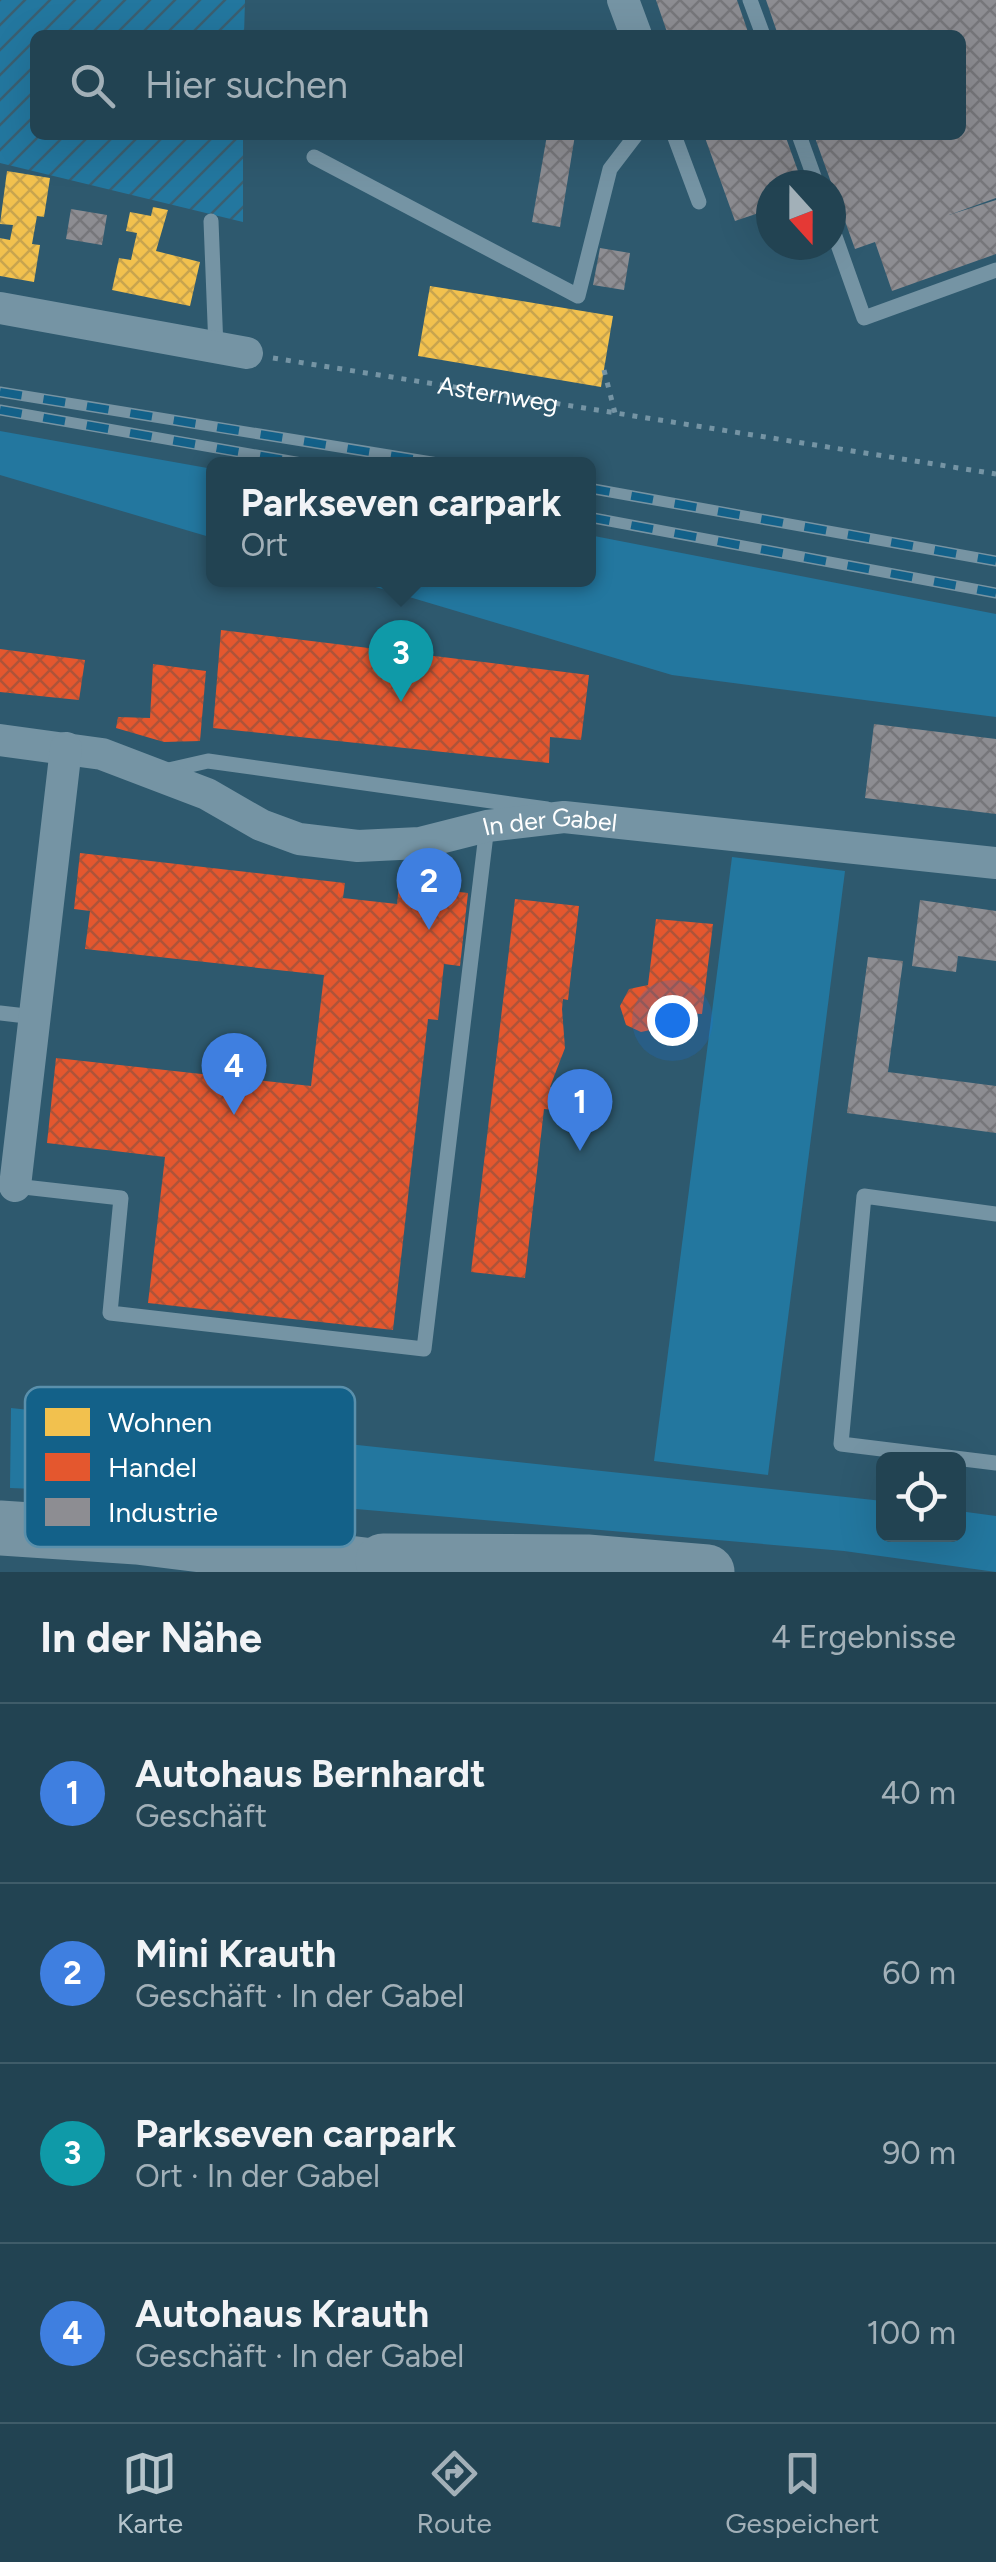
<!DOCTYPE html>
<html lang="de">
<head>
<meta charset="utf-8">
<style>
	body { margin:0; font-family:Figtree,sans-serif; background:#2e4e5c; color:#f1f3f6 }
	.controls { position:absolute; right:30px; bottom:30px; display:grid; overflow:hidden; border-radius:15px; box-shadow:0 10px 40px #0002 }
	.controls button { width:90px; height:90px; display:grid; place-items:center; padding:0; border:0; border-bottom:2px solid #3f5c69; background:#224352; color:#f1f3f6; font:50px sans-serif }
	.compass { position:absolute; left:756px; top:170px; width:90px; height:90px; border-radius:50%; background:#224352; box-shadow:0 10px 40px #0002; rotate:159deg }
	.you { position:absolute; left:672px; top:1020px; width:35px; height:35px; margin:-25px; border:8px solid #fff; border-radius:50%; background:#1a73e8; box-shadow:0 0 0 15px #1a73e833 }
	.badge { display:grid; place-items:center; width:65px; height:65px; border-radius:50%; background:#b6c5cc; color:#fff; font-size:32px; font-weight:700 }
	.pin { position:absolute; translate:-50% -82px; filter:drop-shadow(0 2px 5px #0008) }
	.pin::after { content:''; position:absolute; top:52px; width:35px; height:30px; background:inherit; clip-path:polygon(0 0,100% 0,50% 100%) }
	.popup { position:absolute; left:206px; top:457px; width:390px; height:130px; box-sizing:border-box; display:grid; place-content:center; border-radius:15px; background:#224352; filter:drop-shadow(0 2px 8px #0005); font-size:32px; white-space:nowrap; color:#a2b0b8 }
	.popup b { font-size:38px; color:#f1f3f6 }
	.popup::after { content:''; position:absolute; left:50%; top:100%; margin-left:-20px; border:20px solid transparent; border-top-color:#224352 }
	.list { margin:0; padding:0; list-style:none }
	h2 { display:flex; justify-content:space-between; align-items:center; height:130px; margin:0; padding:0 40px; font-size:42px }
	h2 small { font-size:32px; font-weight:400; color:#a2b0b8 }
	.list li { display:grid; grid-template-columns:65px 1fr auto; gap:30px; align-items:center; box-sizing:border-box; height:180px; padding:0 40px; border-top:2px solid #3f5c69 }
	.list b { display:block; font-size:38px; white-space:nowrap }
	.list p { margin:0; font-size:32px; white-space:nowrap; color:#a2b0b8 }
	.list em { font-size:32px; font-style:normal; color:#a2b0b8 }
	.icon { flex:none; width:55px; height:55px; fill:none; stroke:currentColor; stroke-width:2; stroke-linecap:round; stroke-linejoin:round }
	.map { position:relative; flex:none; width:996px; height:1572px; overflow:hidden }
	.search { position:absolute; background:#224352; box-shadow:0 10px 40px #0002; left:30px; right:30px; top:30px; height:110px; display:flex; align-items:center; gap:25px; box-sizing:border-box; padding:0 35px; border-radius:15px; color:#a2b0b8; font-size:38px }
	.sheet { height:850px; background:#224352 }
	nav { display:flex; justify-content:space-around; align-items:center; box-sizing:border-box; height:140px; border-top:2px solid #3f5c69; background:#224352; font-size:28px; color:#a2b0b8 }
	nav a { display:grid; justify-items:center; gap:5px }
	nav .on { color:#b6c5cc }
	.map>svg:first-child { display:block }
	.grass { fill:#23779f }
	.garden { fill:url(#garden-furrows) }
	.homes { fill:url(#homes-cross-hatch) }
	.shops { fill:url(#shops-cross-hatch) }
	.industry { fill:url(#industry-cross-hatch) }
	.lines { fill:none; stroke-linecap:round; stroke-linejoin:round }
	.path { stroke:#7594a4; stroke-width:5; stroke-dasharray:5 8; stroke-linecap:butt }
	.lane { stroke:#7594a4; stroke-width:15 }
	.street { stroke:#7594a4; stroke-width:32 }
	.highway { stroke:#7794a3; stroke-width:55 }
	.rail-casing { stroke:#7794a3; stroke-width:11 }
	.rail { stroke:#136189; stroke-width:8; stroke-dasharray:22; stroke-linecap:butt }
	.labels { text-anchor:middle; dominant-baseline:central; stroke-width:10; stroke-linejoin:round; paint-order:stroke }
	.street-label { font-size:25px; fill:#fff; stroke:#136189 }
	.key { fill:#136189; stroke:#5a90ac; stroke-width:2.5 }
	.key-label { font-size:28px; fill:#fff }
</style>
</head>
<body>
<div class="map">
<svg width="996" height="1572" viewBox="0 0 996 1572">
	<defs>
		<pattern id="garden-furrows" width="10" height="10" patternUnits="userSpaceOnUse" patternTransform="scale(2.5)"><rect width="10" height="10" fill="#23779f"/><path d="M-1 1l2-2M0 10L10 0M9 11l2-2" fill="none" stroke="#3a5f71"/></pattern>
		<pattern id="homes-cross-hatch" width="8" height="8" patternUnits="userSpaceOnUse" patternTransform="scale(2.5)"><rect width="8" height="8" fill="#f2c14e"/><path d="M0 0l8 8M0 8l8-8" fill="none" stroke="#c8a44e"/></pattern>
		<pattern id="shops-cross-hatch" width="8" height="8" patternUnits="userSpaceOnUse" patternTransform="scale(2.5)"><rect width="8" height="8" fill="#e4572e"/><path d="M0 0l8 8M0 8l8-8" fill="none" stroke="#af5338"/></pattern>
		<pattern id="industry-cross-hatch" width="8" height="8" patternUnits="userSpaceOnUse" patternTransform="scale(2.5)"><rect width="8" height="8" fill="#8d8d92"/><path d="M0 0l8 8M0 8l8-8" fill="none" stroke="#76767a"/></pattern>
	</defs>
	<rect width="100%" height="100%" fill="#2e596e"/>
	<!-- grass -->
	<g class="grass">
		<polygon points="0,431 213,469 213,538 0,475"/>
		<polygon points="589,535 996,614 996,717 672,675 352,580 588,580"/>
		<polygon points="732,857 845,871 768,1475 654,1461"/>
		<polygon points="11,1408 883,1501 884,1534 958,1534 959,1511 996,1516 996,1572 844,1551 194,1495 10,1488"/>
	</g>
	<!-- garden -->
	<polygon class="garden" points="0,0 245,0 244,35 35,35 35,135 243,135 243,222 0,163"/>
	<!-- homes -->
	<g class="homes">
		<polygon points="7,171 50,178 44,217 37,216 32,244 40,245 34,282 0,276 0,238 10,240 13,225 0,224"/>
		<polygon points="153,207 168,210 156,251 200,262 190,306 112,290 119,258 131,260 134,246 137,233 126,231 130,212 151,216"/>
		<polygon points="430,286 613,316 601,387 418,356"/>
	</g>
	<!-- shops -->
	<g class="shops">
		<polygon points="221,630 589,675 581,740 550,737 549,763 213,728"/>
		<polygon points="0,649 85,660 79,700 0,692"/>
		<polygon points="153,664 206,671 200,741 164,742 116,728 118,717 150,718"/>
		<polygon points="80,853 345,883 343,898 397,904 399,885 468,893 460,966 444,964 438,1020 428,1019 393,1330 148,1303 165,1157 47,1143 56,1058 311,1086 324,975 85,949 90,911 74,909"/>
		<polygon points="515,899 579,906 568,1000 563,999 562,1009 565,1048 550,1087 558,1089 556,1110 544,1109 525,1278 471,1272"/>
		<polygon points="656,919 713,924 702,1014 669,1012 660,1028 641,1032 626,1025 620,1006 629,989 648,985"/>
	</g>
	<!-- industry -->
	<g class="industry">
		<polygon points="656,0 737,0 749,35 668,35"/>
		<polygon points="766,0 996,0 996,198 949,215 996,200 996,254 892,291 875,242 855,249 814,135 961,135 961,35 778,35"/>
		<polygon points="547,135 575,135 560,227 532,222"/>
		<polygon points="704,135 785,135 803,185 771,185 771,209 735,221"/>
		<polygon points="71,209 107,215 102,245 66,239"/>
		<polygon points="600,248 630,253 624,290 593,285"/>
		<polygon points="874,724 996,739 996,814 865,798"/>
		<polygon points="920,900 996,911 996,961 958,956 956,972 912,966"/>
		<polygon points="868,957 903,961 888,1072 996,1086 996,1133 847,1113"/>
	</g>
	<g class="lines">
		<!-- path -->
		<g class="path">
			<path id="s1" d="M273 358 996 474"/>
			<polyline points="604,370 615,413"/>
		</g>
		<!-- lane -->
		<g class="lane">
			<polyline points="750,0 763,35"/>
			<polyline points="674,135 699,202"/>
			<polyline points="799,135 817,185"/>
			<polyline points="314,157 578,296 610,169 636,135"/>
			<polyline points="211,221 216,348"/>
			<polyline points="831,225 864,318 996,270"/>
			<polyline points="164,771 208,761 547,809"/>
			<polyline points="0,1013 35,1017"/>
			<polyline points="15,1186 121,1198 110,1313 424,1349 487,826"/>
			<polyline points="996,1214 864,1196 841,1444 996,1463"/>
		</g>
		<!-- street -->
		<g class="street">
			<polyline points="623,0 636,35"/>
			<polyline points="0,308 247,353"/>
			<path id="s2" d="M0 740 102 754 207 794 261 825 299 839 358 846 420 843 487 826 564 817 996 863"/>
			<polyline points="15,1186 66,748"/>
		</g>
		<!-- highway -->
		<g class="highway">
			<polyline points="0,1528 137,1537 421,1572"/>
			<polyline points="383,1561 587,1562 707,1572"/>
		</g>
		<!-- rail casing -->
		<g class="rail-casing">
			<g id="rail">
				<polyline points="0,392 444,464"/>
				<polyline points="0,410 307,464"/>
				<polyline points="588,488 996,561"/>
				<polyline points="588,517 996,593"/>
			</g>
		</g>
		<!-- rail -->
		<use href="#rail" class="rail"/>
	</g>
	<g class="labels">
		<!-- street labels -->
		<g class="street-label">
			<text stroke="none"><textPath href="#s1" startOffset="228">Asternweg</textPath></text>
			<text stroke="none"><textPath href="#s2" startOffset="572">In der Gabel</textPath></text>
		</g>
	</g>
	<!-- legend -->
	<rect x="25" y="1387" width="330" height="160" rx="15" class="key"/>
	<rect x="45" y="1408" width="45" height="28" fill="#f2c14e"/>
	<rect x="45" y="1453" width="45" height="28" fill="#e4572e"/>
	<rect x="45" y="1498" width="45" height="28" fill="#8d8d92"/>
	<g class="key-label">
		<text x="108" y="1432">Wohnen</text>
		<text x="108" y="1477">Handel</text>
		<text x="108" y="1522">Industrie</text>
	</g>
</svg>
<div class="controls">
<button><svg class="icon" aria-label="locate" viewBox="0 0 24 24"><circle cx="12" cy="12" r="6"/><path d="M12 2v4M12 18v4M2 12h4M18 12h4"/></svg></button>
</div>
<svg class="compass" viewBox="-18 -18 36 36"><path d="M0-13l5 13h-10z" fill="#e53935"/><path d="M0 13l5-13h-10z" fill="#a2b0b8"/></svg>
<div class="you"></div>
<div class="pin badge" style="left:580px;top:1151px;background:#3f7fe0">1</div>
<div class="pin badge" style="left:429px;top:930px;background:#3f7fe0">2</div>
<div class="pin badge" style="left:401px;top:702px;background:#0f9aa8">3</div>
<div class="popup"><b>Parkseven carpark</b>Ort</div>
<div class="pin badge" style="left:234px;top:1115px;background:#3f7fe0">4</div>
<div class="search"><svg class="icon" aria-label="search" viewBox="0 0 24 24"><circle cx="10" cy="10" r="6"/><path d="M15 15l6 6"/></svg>Hier suchen</div>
</div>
<section class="sheet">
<h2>In der Nähe<small>4 Ergebnisse</small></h2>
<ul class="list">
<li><span class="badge" style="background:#3f7fe0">1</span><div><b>Autohaus Bernhardt</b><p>Geschäft</p></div><em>40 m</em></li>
<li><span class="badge" style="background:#3f7fe0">2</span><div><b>Mini Krauth</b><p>Geschäft · In der Gabel</p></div><em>60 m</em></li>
<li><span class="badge" style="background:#0f9aa8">3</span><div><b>Parkseven carpark</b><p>Ort · In der Gabel</p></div><em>90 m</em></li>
<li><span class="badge" style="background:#3f7fe0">4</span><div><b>Autohaus Krauth</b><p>Geschäft · In der Gabel</p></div><em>100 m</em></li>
</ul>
</section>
<nav>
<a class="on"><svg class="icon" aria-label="map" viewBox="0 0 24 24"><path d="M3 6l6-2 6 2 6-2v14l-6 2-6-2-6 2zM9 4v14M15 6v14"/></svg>Karte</a>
<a><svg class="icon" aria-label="directions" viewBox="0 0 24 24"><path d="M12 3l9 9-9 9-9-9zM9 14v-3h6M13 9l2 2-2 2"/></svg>Route</a>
<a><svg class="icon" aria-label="saved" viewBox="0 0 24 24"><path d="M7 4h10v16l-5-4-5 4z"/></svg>Gespeichert</a>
</nav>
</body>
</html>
